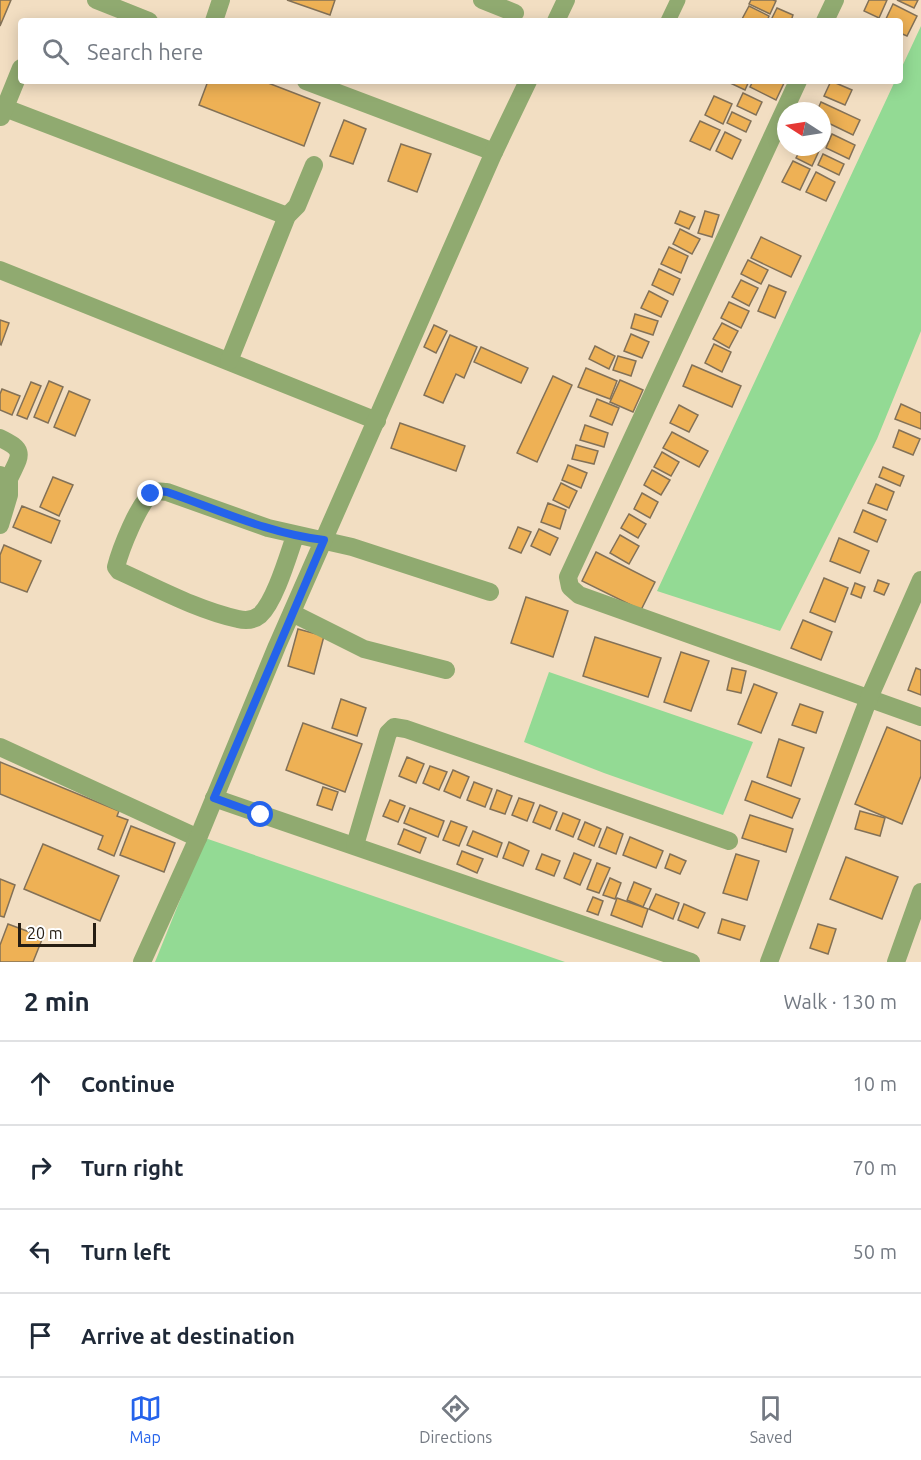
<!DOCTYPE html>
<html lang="en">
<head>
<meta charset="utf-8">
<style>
	body { margin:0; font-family:Ubuntu,sans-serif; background:#f6f6f7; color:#1f2937 }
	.compass { position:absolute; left:777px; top:102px; width:54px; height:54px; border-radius:50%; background:#fff; box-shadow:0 3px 15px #0003; rotate:282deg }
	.scale { position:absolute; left:18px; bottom:15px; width:78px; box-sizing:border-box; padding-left:6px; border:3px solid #251d13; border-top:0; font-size:16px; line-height:21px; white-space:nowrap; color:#251d13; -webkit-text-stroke:4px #fff; paint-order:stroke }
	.stop { position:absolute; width:18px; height:18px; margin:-14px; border:4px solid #2563eb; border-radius:50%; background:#fff }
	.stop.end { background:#2563eb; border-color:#fff; box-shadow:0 2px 6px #0008 }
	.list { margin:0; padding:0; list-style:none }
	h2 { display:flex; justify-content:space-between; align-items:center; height:78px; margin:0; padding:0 24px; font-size:26px }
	h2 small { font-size:20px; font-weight:400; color:#747a83 }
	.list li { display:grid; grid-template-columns:39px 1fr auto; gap:18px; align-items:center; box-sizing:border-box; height:84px; padding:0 24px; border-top:2px solid #e0e1e3 }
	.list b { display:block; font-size:22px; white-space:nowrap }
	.list em { font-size:20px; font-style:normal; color:#747a83 }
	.icon { flex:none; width:33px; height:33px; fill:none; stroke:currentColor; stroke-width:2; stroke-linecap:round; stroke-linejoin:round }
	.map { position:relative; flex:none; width:921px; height:962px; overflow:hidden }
	.search { position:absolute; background:#fff; box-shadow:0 3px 15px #0003; left:18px; right:18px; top:18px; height:66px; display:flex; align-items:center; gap:15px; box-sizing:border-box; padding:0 21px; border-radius:6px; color:#747a83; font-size:22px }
	.sheet { height:414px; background:#fff }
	nav { display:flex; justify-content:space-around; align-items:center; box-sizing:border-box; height:84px; border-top:2px solid #e0e1e3; background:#fff; font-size:16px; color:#747a83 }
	nav a { display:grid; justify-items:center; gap:3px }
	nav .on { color:#2563eb }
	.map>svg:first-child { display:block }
	.green { fill:#93da94 }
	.building { fill:#eeb155; stroke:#837157; stroke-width:1.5 }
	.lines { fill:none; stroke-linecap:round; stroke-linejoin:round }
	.lane { stroke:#90aa70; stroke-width:15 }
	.street { stroke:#90aa70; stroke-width:18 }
	.route { stroke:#2563eb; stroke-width:8 }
</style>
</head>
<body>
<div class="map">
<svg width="921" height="962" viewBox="0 0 921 962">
	<rect width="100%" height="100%" fill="#f2dec2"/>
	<!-- green -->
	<g class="green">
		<polygon points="921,26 921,331 877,439 780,631 657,591 895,81 900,81 900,71"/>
		<polygon points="549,672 753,742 723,815 604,773 524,742"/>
		<polygon points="205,838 565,962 155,962"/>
	</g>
	<!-- building -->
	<g class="building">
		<polygon points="0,0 11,0 0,26"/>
		<polygon points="287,0 335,0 330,15"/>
		<polygon points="751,0 773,0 776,1 770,14 749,4"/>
		<polygon points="869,0 887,0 879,18 864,11"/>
		<polygon points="897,0 918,0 914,8"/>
		<polygon points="893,4 917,16 907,36 900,33 900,21 885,21"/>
		<polygon points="749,6 769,16 767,21 741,21"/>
		<polygon points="777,8 793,15 791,21 771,20"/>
		<polygon points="208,81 263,81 320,103 304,146 199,105"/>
		<polygon points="726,81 749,81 745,90"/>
		<polygon points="753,81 785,81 776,100 750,87"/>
		<polygon points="831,81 852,90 845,105 824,96"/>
		<polygon points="743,93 762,102 756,115 737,106"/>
		<polygon points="714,96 732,104 723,124 705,115"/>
		<polygon points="821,102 860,120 853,135 822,120 822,111 817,111"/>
		<polygon points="732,112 751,121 746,132 727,123"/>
		<polygon points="344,120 366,129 353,164 330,156"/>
		<polygon points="700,121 720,130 710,150 690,141"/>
		<polygon points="725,132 741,140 732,159 716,151"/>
		<polygon points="832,134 855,145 849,159 826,148"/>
		<polygon points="401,144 431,154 417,192 388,181"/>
		<polygon points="802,147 810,147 819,151 812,166 796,158"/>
		<polygon points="823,154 844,164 839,175 818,165"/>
		<polygon points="793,161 810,169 800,190 782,182"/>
		<polygon points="816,172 835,182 826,201 806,192"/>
		<polygon points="680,211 695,217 689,229 675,223"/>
		<polygon points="705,211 719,215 712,237 698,233"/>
		<polygon points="680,229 700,239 692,254 673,244"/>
		<polygon points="761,237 801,256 791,277 751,258"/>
		<polygon points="669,247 688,256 681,273 661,264"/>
		<polygon points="748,260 768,270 761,284 741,274"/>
		<polygon points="659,269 680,279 673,295 652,285"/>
		<polygon points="741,280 758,288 749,306 732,297"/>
		<polygon points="769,285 786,292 775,318 758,311"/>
		<polygon points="649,291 668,301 661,317 641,308"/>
		<polygon points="729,302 749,311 741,328 721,318"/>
		<polygon points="635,314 658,321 653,335 631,328"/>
		<polygon points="0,320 9,323 1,345 0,344"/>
		<polygon points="722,323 738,331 729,348 713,339"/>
		<polygon points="434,325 447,331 436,353 424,347"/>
		<polygon points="631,334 649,342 642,358 624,351"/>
		<polygon points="450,335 477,347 464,378 456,374 443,403 424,395"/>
		<polygon points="714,344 731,352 722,372 705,363"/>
		<polygon points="595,346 615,356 609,369 589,359"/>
		<polygon points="481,347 528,368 521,383 474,362"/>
		<polygon points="618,356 636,361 631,376 613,370"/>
		<polygon points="692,365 741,386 732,407 683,386"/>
		<polygon points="586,368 617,381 610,399 578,387"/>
		<polygon points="553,376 572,385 537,462 517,453"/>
		<polygon points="620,380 643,390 633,412 610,402"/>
		<polygon points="49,381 63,387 48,423 34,417"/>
		<polygon points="31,382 41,386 27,419 17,415"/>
		<polygon points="2,389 20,396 12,415 0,410 0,394"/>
		<polygon points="69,391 90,400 75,436 54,427"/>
		<polygon points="597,399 619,408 612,425 590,416"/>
		<polygon points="901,404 921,413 921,429 895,419"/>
		<polygon points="679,405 698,415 689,432 670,423"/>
		<polygon points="400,423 465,446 456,471 391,448"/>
		<polygon points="585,425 608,433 604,447 580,440"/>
		<polygon points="899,430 920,439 913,455 893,447"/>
		<polygon points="672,432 708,451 699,467 663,448"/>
		<polygon points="576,445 598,451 594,464 572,459"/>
		<polygon points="662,452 679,462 671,476 654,467"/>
		<polygon points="568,465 587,473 581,488 562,480"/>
		<polygon points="883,467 904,476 900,486 879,477"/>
		<polygon points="652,470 670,480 661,495 644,485"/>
		<polygon points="53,477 73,485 59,516 40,507"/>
		<polygon points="561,483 577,491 569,508 553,500"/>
		<polygon points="876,484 894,492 887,510 868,503"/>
		<polygon points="642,493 658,502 650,518 634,509"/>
		<polygon points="548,503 566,510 560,529 541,522"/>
		<polygon points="22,506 60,521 51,543 13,527"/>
		<polygon points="863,510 886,520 877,542 854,532"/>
		<polygon points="629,514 646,524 638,538 621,528"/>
		<polygon points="518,527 531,532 521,553 509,548"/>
		<polygon points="539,529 558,538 550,555 531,546"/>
		<polygon points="620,535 639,546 629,564 610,553"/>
		<polygon points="839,538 869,551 860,573 830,561"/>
		<polygon points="4,545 41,561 27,592 0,582 0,555"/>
		<polygon points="596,552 655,582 641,610 582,581"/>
		<polygon points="824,578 848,588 835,622 810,612"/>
		<polygon points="878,580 889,584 884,595 874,591"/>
		<polygon points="855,583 865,587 861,598 851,594"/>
		<polygon points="526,597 568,611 553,657 511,643"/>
		<polygon points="803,620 832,632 821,660 791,648"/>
		<polygon points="298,629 324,636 314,674 288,666"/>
		<polygon points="595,637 661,658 648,697 583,676"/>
		<polygon points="681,652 709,661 691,711 664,702"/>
		<polygon points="732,668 746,671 741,693 727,690"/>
		<polygon points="916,668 921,670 921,695 908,690"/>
		<polygon points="754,684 777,693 761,733 738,724"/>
		<polygon points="341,699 366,708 357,736 332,728"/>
		<polygon points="800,704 823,712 816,733 792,725"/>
		<polygon points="303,723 362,744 345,792 286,770"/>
		<polygon points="887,727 921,741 921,776 902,824 855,804"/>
		<polygon points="779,739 804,748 791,786 767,777"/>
		<polygon points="407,757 424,764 416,783 399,776"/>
		<polygon points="0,762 119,811 117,816 128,820 114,856 98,849 103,836 0,794"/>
		<polygon points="430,766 447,772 439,790 423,783"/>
		<polygon points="453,770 469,777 460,798 444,791"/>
		<polygon points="752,781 800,799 792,818 745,800"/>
		<polygon points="474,782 492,789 485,807 467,800"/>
		<polygon points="323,787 338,792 332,810 317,805"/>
		<polygon points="497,790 512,796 505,814 490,809"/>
		<polygon points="519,798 534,803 527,821 512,815"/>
		<polygon points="390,800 405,806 398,822 383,816"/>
		<polygon points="540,805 557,812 550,829 533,822"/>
		<polygon points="410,808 444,821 438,837 404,823"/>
		<polygon points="860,811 885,818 880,836 855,829"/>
		<polygon points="563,813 580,820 573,837 556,830"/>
		<polygon points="750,815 793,829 786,852 742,838"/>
		<polygon points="451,821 467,827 459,846 443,840"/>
		<polygon points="585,822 601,829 594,846 578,839"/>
		<polygon points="131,826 175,843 164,872 120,855"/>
		<polygon points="607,827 623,834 616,854 599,847"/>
		<polygon points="404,829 426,838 420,853 398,844"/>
		<polygon points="473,831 502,843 497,857 467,845"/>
		<polygon points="630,837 663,851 656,868 623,855"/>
		<polygon points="509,842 529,851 523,866 503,858"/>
		<polygon points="43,844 119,876 100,921 24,889"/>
		<polygon points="462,851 483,859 477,873 457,864"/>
		<polygon points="574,853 591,860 580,885 564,878"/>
		<polygon points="542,854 560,861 554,876 536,869"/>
		<polygon points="670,854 686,861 680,874 665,868"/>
		<polygon points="736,854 759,861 747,900 723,893"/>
		<polygon points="846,857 898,877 882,919 830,899"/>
		<polygon points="597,863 610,868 599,893 587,889"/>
		<polygon points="610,878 621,883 615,899 603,895"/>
		<polygon points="0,879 15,885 4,917 0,916"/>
		<polygon points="634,882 651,889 643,907 627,900"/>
		<polygon points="656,894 679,903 673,919 649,909"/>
		<polygon points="593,897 603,901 598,915 587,911"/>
		<polygon points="617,898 648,909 642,927 611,915"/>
		<polygon points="684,904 705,913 698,928 678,920"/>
		<polygon points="722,919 745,926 740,940 718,933"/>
		<polygon points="8,924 43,937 33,962 0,962 0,945"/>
		<polygon points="818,924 836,929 828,954 810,948"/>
	</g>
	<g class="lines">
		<!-- lane -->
		<polyline class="lane" points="668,21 678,0"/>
		<!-- street -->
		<g class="street">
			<polyline points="96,0 149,21"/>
			<polyline points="482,0 515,13"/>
			<polyline points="214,21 221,0"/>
			<polyline points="556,21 566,0"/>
			<polyline points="825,21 835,0"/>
			<polyline points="306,81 494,152"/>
			<polyline points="798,81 568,577 570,587 579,595 921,717"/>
			<polyline points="5,108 287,216"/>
			<polyline points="1,117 21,68"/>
			<polyline points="0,270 377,421"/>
			<polyline points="229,361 287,216 297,206 314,165"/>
			<path d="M0 438C27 451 20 455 9 479"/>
			<polyline points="0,475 9,479 9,495 0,525"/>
			<path d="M295 536C288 556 275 601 260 615 254 620 246 621 238 619 197 610 157 588 119 571L116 567C120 551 139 501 153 493 157 490 162 492 167 492L268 528 352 547 490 592"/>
			<polyline points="292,613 364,649 446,670"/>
			<polyline points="0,747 198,838"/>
			<polyline points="214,798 691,962"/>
			<polyline points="355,845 388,733 394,727 406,729 729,841"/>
			<polyline points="142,962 198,838 277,646 494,152 528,81"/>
			<polyline points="769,962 869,698 921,580"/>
			<polyline points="896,962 921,892"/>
		</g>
	</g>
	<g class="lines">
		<!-- route -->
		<path class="route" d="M151 494 158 491 167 492C219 510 270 534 324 540L214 798 261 815"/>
	</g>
</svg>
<svg class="compass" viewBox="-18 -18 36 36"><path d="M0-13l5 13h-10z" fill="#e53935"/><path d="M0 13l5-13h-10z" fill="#747a83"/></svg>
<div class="scale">20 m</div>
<div class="stop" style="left:261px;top:815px"></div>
<div class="stop end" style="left:151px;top:494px"></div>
<div class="search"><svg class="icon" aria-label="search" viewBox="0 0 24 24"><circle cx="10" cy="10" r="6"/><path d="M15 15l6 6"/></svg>Search here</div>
</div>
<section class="sheet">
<h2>2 min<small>Walk · 130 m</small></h2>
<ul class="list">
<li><svg class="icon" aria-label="ahead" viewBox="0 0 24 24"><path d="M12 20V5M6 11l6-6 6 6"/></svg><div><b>Continue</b></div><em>10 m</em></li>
<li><svg class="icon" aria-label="right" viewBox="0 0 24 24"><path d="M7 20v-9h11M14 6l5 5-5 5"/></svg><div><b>Turn right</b></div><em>70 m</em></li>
<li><svg class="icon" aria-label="left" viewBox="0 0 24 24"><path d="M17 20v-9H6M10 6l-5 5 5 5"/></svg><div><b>Turn left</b></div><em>50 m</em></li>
<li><svg class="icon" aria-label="arrive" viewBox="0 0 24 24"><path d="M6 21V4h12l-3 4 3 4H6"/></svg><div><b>Arrive at destination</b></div></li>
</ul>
</section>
<nav>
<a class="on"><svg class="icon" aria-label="map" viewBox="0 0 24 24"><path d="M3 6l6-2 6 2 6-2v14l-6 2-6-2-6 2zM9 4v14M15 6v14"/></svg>Map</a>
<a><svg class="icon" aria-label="directions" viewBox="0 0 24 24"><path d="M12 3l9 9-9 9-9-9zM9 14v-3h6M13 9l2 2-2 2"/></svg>Directions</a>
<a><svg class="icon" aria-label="saved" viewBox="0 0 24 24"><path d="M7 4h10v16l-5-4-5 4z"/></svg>Saved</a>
</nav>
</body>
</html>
